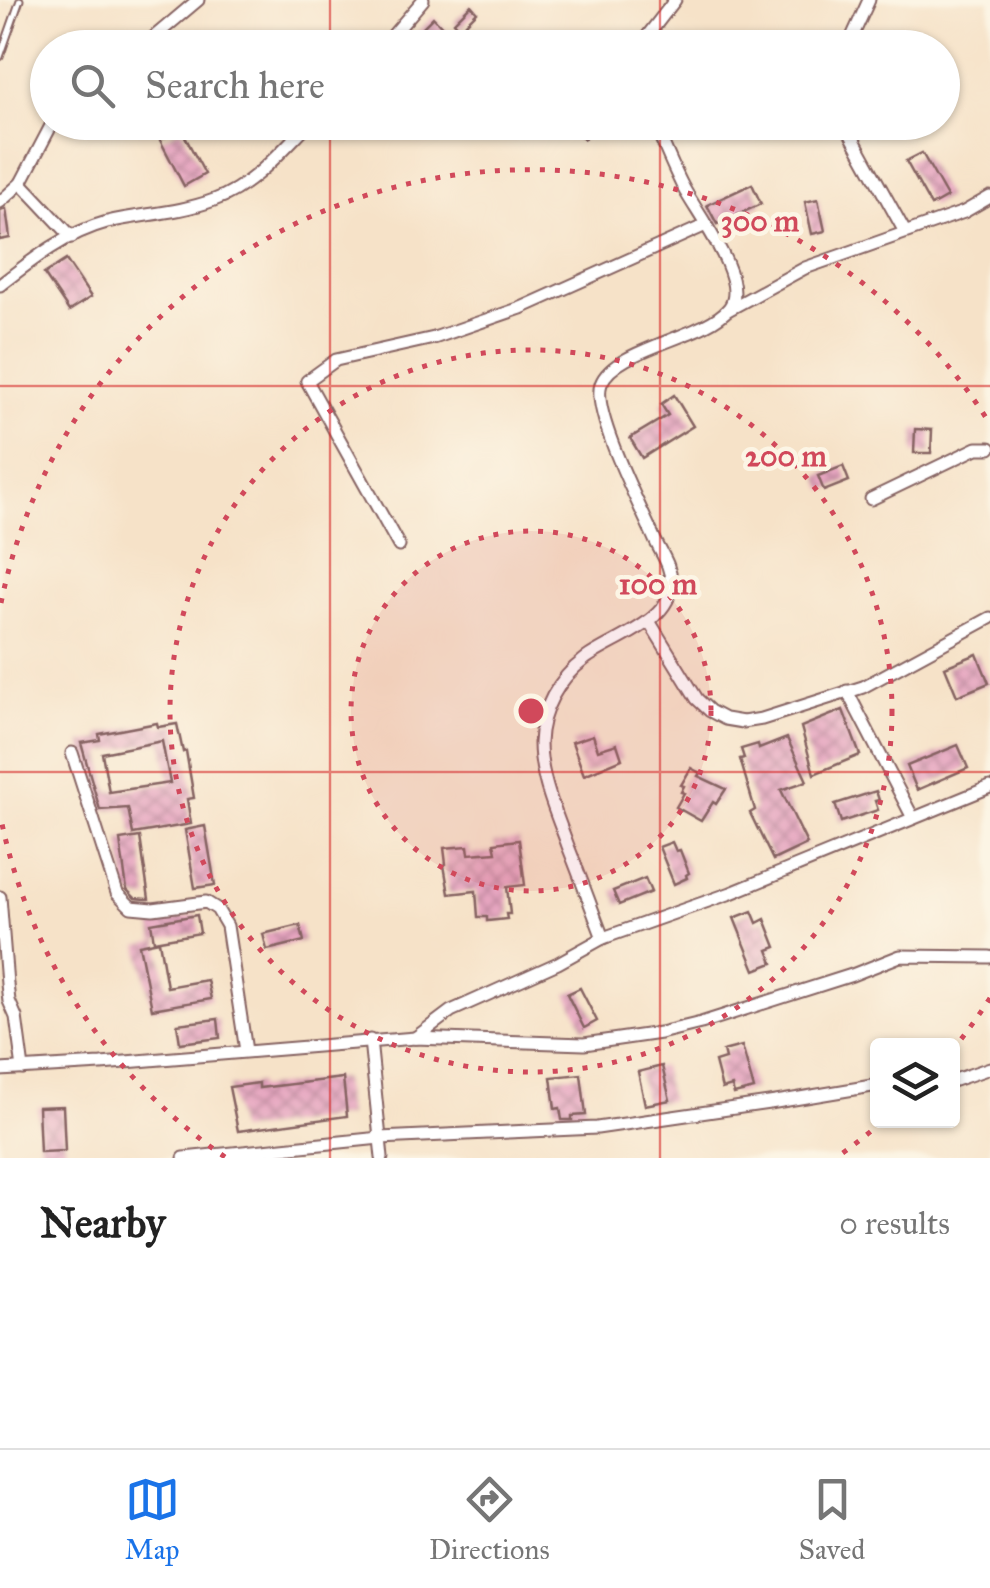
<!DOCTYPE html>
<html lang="en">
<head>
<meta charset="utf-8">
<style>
	body { margin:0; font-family:"IM FELL Great Primer",serif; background:#f2f2f2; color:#222 }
	.controls { position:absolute; right:30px; bottom:30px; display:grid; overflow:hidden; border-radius:10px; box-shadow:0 2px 8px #0004 }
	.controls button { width:90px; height:90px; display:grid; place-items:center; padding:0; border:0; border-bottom:2px solid #e0e0e0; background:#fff; color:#222; font:50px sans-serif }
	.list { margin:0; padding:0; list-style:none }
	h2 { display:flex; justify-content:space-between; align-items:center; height:130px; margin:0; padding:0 40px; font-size:42px }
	h2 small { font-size:32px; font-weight:400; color:#767676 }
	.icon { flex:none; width:55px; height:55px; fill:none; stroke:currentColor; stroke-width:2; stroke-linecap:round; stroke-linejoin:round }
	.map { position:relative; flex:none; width:990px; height:1158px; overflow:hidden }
	.search { position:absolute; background:#fff; box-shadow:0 2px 8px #0004; left:30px; right:30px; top:30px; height:110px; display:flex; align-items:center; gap:25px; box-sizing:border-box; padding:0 35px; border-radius:55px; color:#767676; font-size:38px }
	.sheet { height:290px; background:#fff }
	nav { display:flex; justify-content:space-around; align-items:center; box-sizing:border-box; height:140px; border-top:2px solid #e0e0e0; background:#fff; font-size:28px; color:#767676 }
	nav a { display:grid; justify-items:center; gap:5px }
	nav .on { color:#1a73e8 }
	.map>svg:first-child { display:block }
	.building { fill:url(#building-cross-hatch); fill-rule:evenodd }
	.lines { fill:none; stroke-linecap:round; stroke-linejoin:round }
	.lane-casing { stroke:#866362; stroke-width:9 }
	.street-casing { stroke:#866362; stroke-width:15 }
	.lane { stroke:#fff; stroke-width:5 }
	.street { stroke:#fff; stroke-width:11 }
	.grid { fill:none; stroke:#d62828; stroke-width:2.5; stroke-opacity:0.55 }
	.ring { fill:none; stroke:#d1495b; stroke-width:5; stroke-dasharray:5 10 }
	.centre { fill:#d1495b; stroke:#fcf5e5; stroke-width:5 }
	.ring-label { font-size:30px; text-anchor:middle; font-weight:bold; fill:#d1495b; stroke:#fcf5e5; stroke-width:9; stroke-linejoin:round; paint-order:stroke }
</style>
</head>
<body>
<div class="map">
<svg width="990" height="1158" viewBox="0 0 990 1158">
	<defs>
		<pattern id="building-cross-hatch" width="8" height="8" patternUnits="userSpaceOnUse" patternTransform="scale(2.5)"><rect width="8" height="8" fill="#e6a5c0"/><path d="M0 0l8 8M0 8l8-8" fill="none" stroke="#bc869c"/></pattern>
	</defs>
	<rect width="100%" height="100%" fill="#fcf5e5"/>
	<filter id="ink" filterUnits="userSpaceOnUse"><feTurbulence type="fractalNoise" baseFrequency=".01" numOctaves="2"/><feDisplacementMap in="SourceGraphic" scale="20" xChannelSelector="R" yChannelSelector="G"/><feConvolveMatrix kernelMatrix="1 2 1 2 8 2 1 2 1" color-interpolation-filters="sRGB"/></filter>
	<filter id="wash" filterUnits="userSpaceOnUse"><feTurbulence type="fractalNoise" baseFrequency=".0048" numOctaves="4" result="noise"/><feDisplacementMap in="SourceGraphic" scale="40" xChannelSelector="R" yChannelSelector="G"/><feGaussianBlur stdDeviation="2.25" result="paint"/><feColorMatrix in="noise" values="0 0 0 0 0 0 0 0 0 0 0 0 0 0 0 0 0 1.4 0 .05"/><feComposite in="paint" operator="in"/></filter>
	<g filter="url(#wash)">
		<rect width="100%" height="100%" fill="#f6e2c8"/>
		<g id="blocks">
			<!-- building -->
			<g class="building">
				<polygon points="471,5 477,12 460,29 454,22"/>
				<polygon points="433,17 450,35 438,48 422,48 415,40 420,36 417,33"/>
				<polygon points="565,122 599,122 584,139"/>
				<polygon points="181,129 205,174 184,186 160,140"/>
				<polygon points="922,153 947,197 931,206 906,161"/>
				<polygon points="752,184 761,204 717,224 707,205"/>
				<polygon points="818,199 825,231 812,234 805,202"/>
				<polygon points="6,209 10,238 0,240 0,211"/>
				<polygon points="66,260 91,297 69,311 44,274"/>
				<polygon points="674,395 693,426 642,458 630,438 668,415 661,404"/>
				<polygon points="915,429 932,430 931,453 914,453"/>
				<polygon points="843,466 849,481 824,491 818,476"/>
				<polygon points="977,654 989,683 957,696 945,667"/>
				<polygon points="843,710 860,755 814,774 801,727"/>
				<path d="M157 723 158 727 177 724 183 752 186 751 194 798 187 799 191 824 133 834 128 808 100 810 81 743 100 740 99 734ZM162 741 170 783 109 792 102 753Z"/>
				<polygon points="593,735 598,750 617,744 622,759 584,775 572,742"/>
				<polygon points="787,738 807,781 781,790 807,844 773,860 750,813 755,810 740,759 744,758 741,749 758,744 759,749"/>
				<polygon points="958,745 968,768 917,790 907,766"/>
				<polygon points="691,768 700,773 698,776 726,789 716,804 713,802 701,821 676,807 684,793 681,792 684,786 681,785"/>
				<polygon points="876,791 879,800 875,801 878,810 841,822 835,804"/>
				<polygon points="205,826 215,885 195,888 185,830"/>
				<polygon points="140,837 149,899 147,899 135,898 127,890 120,840"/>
				<polygon points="519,840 525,885 507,887 510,914 506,914 507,919 487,921 487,917 478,917 476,891 449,894 444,865 446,864 444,848 468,846 469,854 496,852 494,843"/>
				<polygon points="672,842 676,851 680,850 689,873 686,875 687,878 674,884 659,847"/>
				<polygon points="645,878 651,892 619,905 613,891"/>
				<polygon points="752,911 757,923 765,919 776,947 768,950 773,963 755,970 734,918"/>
				<polygon points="197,915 200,933 154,941 151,923"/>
				<polygon points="300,925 304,941 267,950 263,934"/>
				<polygon points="159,941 167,987 207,980 211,999 152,1009 139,945"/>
				<polygon points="580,988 597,1021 584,1028 567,994"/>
				<polygon points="218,1019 220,1038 180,1043 177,1024"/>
				<polygon points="742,1046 754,1089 734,1094 732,1086 722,1089 715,1062 725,1059 723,1051"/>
				<polygon points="662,1066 670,1100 645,1105 638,1072"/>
				<polygon points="581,1074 586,1115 572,1116 572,1120 562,1120 560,1108 555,1109 551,1077"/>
				<polygon points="343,1078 347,1116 238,1131 229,1087 259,1083 259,1088"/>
				<polygon points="63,1106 65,1151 40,1152 38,1107"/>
			</g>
		</g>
	</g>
	<g filter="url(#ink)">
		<use href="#blocks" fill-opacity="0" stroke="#866362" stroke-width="2.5"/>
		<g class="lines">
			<!-- lane casing -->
			<g class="lane-casing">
				<polyline id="lane" points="0,57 20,0"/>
			</g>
			<!-- street casing -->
			<g class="street-casing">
				<g id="street">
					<polyline points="141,48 198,0"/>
					<polyline points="382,48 423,0"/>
					<polyline points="638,48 675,0"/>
					<polyline points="847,48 869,0"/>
					<polyline points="844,122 905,232"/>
					<polyline points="21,183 72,237"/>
					<polyline points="0,202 21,183 53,122"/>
					<path d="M0 285C32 260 66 233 107 222 142 214 179 213 214 200 252 187 282 150 310 122"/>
					<polyline points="728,310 805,268 964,212 990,197"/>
					<polyline points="871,499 977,448 990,448"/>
					<polyline points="399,546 307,381 336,360 434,338 521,308 706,225"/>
					<polyline points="649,621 697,699 710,711 725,719 743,722 762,719 863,687 990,618"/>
					<polyline points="847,691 913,818"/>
					<polyline points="72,753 117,893 131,907 153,909 206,902 217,909 227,926 246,1051"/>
					<polyline points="0,897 7,984 9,1001 16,1017 23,1069"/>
					<path d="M603 938C591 907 580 876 568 846 556 813 540 778 540 743 541 710 558 679 585 659 611 639 673 622 671 582 671 566 662 555 655 540 642 510 591 412 601 384 614 348 705 338 729 308 751 281 694 210 682 185 672 165 663 143 654 122"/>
					<polyline points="415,1038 451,1011 558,963 603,938 731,893 990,787"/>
					<polyline points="370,1040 382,1158"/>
					<polyline points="0,1070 101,1064 415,1038 584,1044 660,1033 701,1023 852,975 900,956 990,957"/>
					<polyline points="952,1081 990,1068"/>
					<polyline points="184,1158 380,1138 597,1128 776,1102 878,1085"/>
				</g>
			</g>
			<!-- lane -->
			<use href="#lane" class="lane"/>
			<!-- street -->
			<use href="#street" class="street"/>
		</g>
	</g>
	<!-- grid -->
	<path class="grid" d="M330 0V48M660 0V48M330 122V1158M660 122V1158M0 386H990M0 772H990"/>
	<!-- distance rings -->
	<circle cx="531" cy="711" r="180" fill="#d1495b" fill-opacity=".12"/>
	<g class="ring">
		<circle cx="531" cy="711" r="180"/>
		<circle cx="531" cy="711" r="361"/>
		<path d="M990 998A541 541 0 0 1 954 1048M882 1122A541 541 0 0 1 837 1157M225 1157A541 541 0 0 1 1 819M1 603A541 541 0 0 1 990 424"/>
	</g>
	<circle cx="531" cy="711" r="15" class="centre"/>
	<g class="ring-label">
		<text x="760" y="231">300 m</text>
		<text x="786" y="466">200 m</text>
		<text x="658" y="594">100 m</text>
	</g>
</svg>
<div class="controls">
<button><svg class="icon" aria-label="layers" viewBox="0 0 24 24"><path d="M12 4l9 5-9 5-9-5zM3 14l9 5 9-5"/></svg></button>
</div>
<div class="search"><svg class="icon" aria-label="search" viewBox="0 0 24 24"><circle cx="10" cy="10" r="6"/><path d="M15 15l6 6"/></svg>Search here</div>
</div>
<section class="sheet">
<h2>Nearby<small>0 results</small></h2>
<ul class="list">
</ul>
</section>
<nav>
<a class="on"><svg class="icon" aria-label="map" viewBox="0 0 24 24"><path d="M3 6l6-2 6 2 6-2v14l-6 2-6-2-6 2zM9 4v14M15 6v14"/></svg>Map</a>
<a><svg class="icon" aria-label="directions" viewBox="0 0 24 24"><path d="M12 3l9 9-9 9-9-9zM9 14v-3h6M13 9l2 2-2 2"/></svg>Directions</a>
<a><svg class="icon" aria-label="saved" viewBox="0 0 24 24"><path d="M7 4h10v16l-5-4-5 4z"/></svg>Saved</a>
</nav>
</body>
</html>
